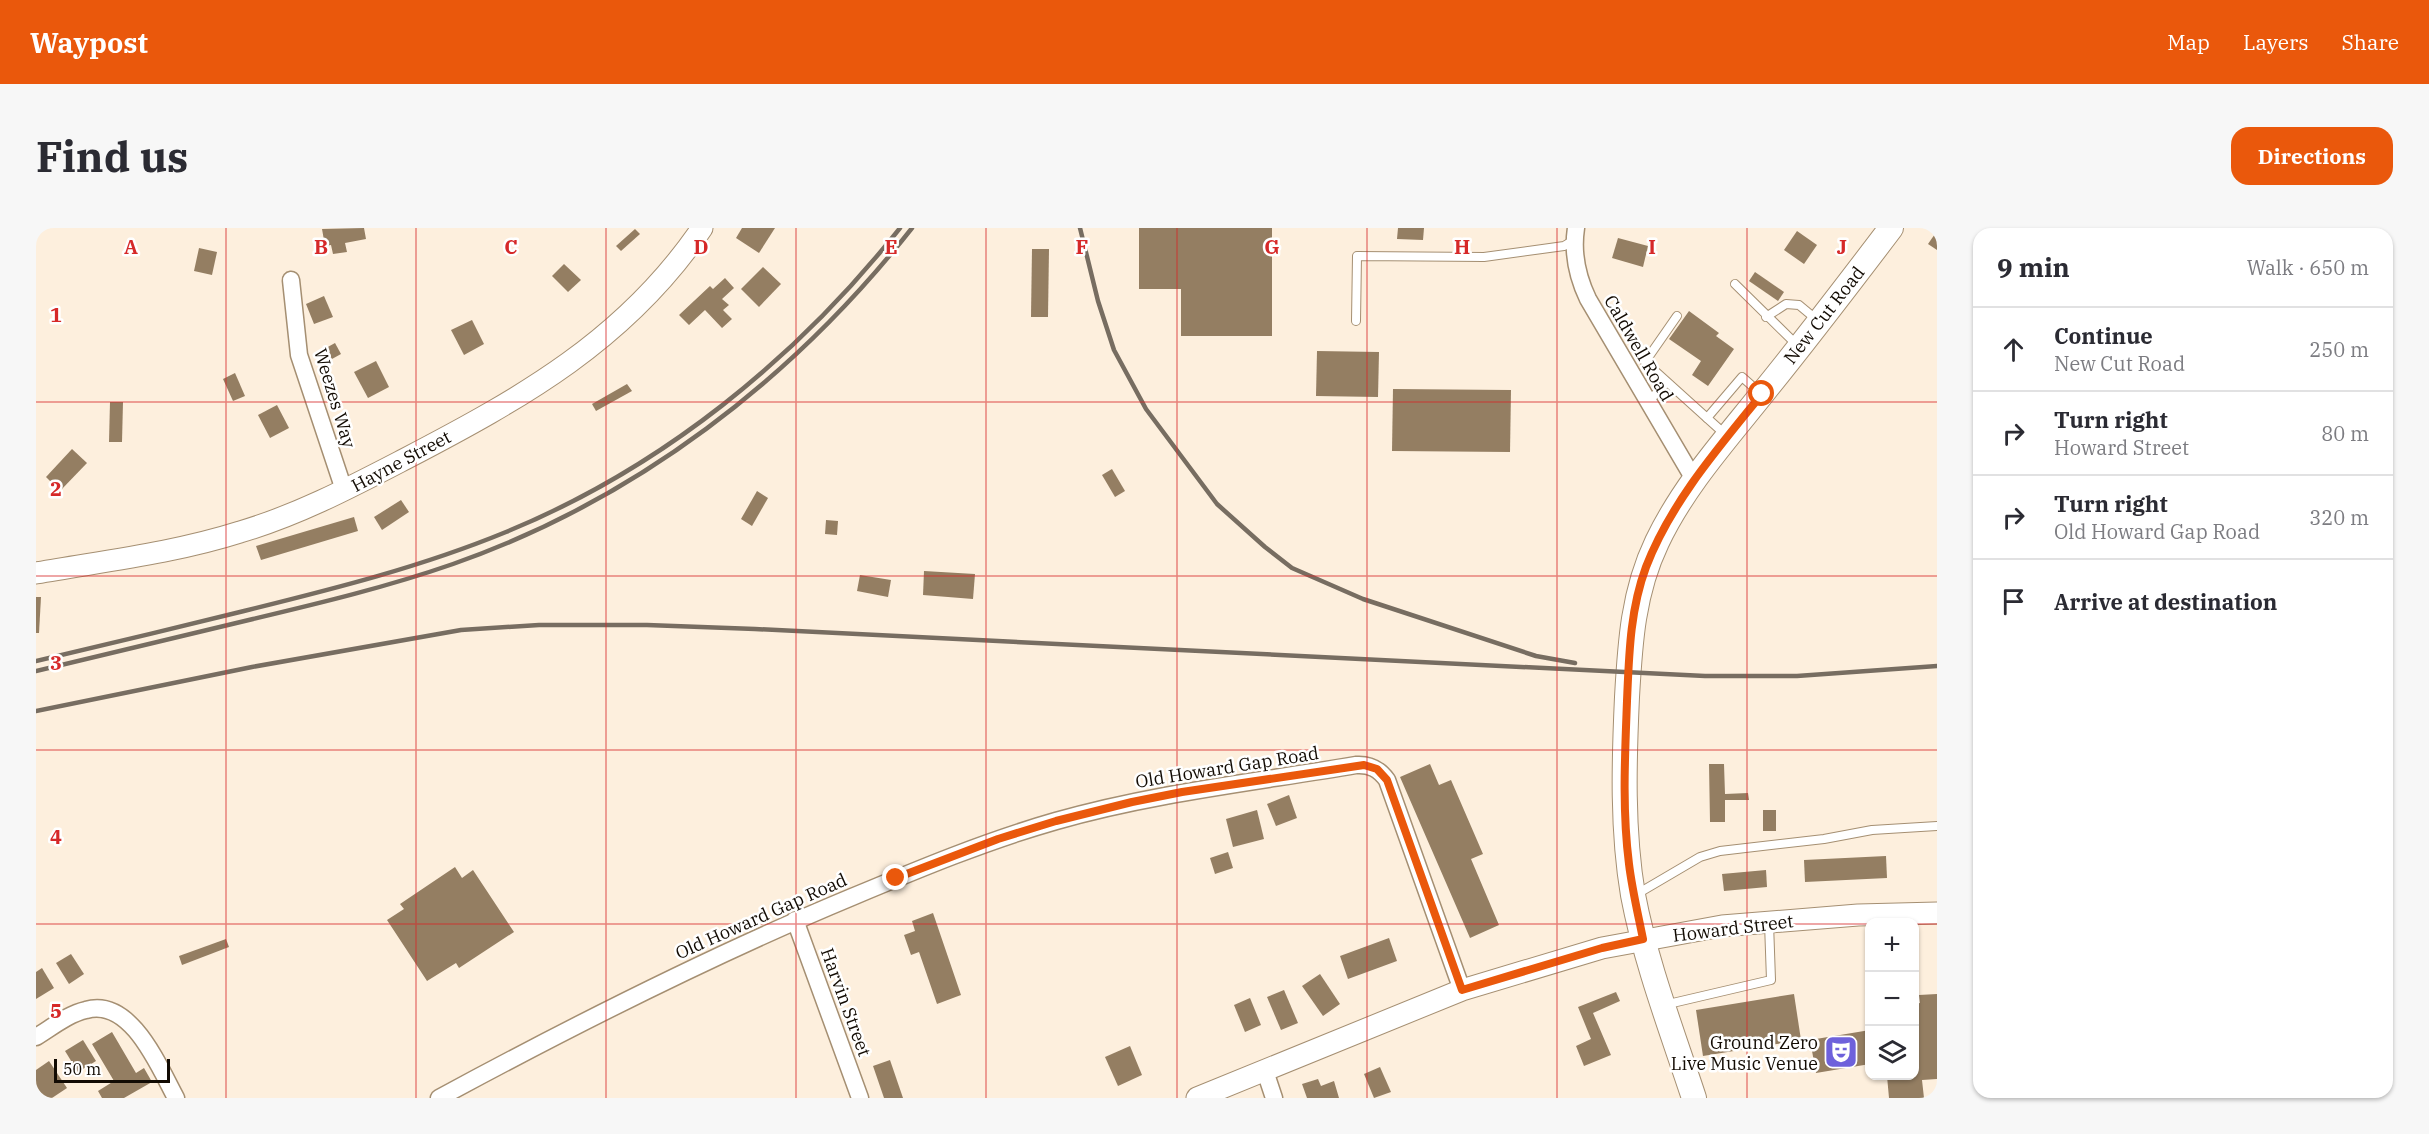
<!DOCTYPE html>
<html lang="en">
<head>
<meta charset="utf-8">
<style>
	body { margin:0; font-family:"IBM Plex Serif",serif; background:#f7f7f7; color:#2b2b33 }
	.controls { position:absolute; right:18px; bottom:18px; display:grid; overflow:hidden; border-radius:12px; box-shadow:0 2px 4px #0004 }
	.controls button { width:54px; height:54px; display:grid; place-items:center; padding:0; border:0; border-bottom:2px solid #e1e1e2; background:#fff; color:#2b2b33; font:30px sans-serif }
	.scale { position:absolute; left:18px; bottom:15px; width:116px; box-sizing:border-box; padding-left:6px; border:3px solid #120b03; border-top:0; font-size:16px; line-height:21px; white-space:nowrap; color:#120b03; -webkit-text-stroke:4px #fff; paint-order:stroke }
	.stop { position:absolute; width:18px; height:18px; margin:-14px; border:4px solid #ea580c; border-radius:50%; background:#fff }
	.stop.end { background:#ea580c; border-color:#fff; box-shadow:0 2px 6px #0008 }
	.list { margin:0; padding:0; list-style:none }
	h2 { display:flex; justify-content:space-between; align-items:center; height:78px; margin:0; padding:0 24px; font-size:26px }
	h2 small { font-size:20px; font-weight:400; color:#7c7c81 }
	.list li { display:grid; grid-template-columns:39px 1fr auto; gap:18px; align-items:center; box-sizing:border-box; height:84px; padding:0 24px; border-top:2px solid #e1e1e2 }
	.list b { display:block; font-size:22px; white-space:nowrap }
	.list p { margin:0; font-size:20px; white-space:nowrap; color:#7c7c81 }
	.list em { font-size:20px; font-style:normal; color:#7c7c81 }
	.icon { flex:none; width:33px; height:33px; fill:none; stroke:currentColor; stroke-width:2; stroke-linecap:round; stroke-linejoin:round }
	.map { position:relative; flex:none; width:1901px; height:870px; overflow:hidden; border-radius:18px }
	header { display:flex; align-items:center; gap:36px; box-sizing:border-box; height:84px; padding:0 30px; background:#ea580c; color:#fff }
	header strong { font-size:28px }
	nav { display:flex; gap:33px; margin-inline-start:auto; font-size:21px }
	.intro { display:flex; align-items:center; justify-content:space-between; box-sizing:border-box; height:144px; padding:0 36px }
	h1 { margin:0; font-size:42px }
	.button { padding:15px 27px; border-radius:18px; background:#ea580c; color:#fff; font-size:21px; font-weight:700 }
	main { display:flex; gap:36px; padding:0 36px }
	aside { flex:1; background:#fff; border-radius:18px; box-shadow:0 2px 4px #0004 }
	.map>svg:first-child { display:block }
	.building { fill:#947e62 }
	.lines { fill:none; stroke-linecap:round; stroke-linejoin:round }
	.service-casing { stroke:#a58f72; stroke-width:10 }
	.minor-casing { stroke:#a58f72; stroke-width:19 }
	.tertiary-casing { stroke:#a58f72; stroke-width:23 }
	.secondary-casing { stroke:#a58f72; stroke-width:26 }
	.service { stroke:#fff; stroke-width:8 }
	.minor { stroke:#fff; stroke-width:16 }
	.tertiary { stroke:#fff; stroke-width:21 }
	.secondary { stroke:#fff; stroke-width:24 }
	.rail { stroke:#776d61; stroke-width:4.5 }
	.route { stroke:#ea580c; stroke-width:8 }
	.grid { fill:none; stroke:#d62828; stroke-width:1.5; stroke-opacity:0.55 }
	.labels { text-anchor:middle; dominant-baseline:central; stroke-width:5; stroke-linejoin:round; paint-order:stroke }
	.street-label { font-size:18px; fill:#120b03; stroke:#fff }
	.poi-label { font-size:18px; fill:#120b03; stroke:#fff; text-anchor:end }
	.grid-label { font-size:20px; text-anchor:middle; font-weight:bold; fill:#d62828; stroke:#fff; stroke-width:5; stroke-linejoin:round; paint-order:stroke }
</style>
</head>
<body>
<header>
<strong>Waypost</strong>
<nav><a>Map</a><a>Layers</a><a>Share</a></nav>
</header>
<div class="intro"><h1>Find us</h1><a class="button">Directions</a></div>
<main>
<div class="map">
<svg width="1901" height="870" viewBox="0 0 1901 870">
	<rect width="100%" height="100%" fill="#fdefdd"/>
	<!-- building -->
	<g class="building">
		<polygon points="328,0 330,11 309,15 311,24 297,26 295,17 289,18 286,1"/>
		<polygon points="706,0 739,0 723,25 700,10"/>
		<polygon points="1103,0 1236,0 1236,108 1145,108 1145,61 1103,61"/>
		<polygon points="1362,0 1388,0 1387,12 1361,11"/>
		<polygon points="599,1 604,6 585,23 580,18"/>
		<polygon points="1761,3 1781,17 1768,36 1748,22"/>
		<polygon points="1901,3 1901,22 1892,16"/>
		<polygon points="1582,10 1612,18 1607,39 1576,30"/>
		<polygon points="163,20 181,24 176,47 158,43"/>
		<polygon points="996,21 1013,21 1012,89 995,89"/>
		<polygon points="528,36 545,52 532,64 516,48"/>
		<polygon points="727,39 745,56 723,79 705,61"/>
		<polygon points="1719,44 1748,64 1742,73 1713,53"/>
		<polygon points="689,50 698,60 686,71 693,77 687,82 696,91 686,100 669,82 653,97 643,87 674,58 677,61"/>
		<polygon points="288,68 297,89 278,96 270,76"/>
		<polygon points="1653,83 1683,105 1680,108 1698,121 1672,158 1656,147 1665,133 1633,111"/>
		<polygon points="436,92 448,116 428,127 415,102"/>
		<polygon points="299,115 305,126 285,137 279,126"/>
		<polygon points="1281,123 1343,124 1342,169 1280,168"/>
		<polygon points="340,133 353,159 332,170 318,144"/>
		<polygon points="199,145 209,168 197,173 187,151"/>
		<polygon points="591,156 596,163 560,183 556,176"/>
		<polygon points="1357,161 1475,162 1474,224 1356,223"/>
		<polygon points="74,174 87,174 86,214 73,214"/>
		<polygon points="241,177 253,200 234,210 222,187"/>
		<polygon points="36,221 51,235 24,263 10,249"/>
		<polygon points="1076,241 1089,263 1079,269 1066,247"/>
		<polygon points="721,263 732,270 716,298 705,291"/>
		<polygon points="365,272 373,284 346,302 338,289"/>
		<polygon points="318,289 322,303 225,332 220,318"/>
		<polygon points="790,292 802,293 801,307 789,306"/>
		<polygon points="888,343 939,346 937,371 887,367"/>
		<polygon points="824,347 855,352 852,369 821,363"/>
		<polygon points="0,369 5,369 3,405 0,405"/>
		<polygon points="1394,536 1403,557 1415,552 1447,626 1435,631 1463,697 1434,710 1364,549"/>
		<polygon points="1673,536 1688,536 1689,566 1712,565 1713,572 1689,572 1689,594 1674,594"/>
		<polygon points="1253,567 1261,590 1240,598 1231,576"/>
		<polygon points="1221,582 1228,611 1197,619 1190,591"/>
		<rect x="1727" y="582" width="13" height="21"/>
		<polygon points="1192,624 1197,640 1179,646 1174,630"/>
		<polygon points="1850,628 1851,650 1769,654 1768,632"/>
		<polygon points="419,639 426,650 437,642 478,704 423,740 420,735 391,753 351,692 368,681 364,676"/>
		<polygon points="1730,642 1731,659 1688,663 1686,646"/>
		<polygon points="897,685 925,767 901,776 883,724 875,727 868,707 879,703 876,693"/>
		<polygon points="1353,710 1361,733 1312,751 1304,728"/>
		<polygon points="190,711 193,719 146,737 143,728"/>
		<polygon points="35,726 48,746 33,756 20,735"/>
		<polygon points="6,740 18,760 0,771 0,744"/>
		<polygon points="1284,746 1304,776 1287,788 1266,758"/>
		<polygon points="1248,762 1262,795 1245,802 1231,769"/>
		<polygon points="1580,764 1584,773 1557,785 1575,827 1548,838 1540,818 1555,811 1542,779"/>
		<polygon points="1758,766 1765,812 1667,828 1660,782"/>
		<polygon points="1901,766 1901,851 1886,852 1888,870 1853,870 1851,848 1878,848 1878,776 1884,775 1883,767"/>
		<polygon points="1214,770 1225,797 1209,804 1198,777"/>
		<polygon points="1834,802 1834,836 1780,845 1774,812"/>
		<polygon points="76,804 100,845 108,840 116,854 88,870 66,870 62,863 78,853 56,816"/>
		<polygon points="47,812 60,833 42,844 29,823"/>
		<polygon points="1094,818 1106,847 1082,858 1069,829"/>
		<polygon points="854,832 867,870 848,870 837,838"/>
		<polygon points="13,833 31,860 16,870 8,870 0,858 0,842"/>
		<polygon points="1344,839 1355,864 1338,870 1328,846"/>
		<polygon points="1282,851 1285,858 1298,853 1303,870 1271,870 1266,856"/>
	</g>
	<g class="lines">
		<!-- service casing -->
		<g class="service-casing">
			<g id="service">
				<polyline points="1699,56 1761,117"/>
				<polyline points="1641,88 1609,134 1671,190 1706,149 1723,164"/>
				<polyline points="1730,89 1750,76 1763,77 1781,92"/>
				<polyline points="1320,93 1321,28 1448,29 1528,18 1538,12"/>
				<polyline points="1612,174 1630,155"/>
				<polyline points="1671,190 1691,208"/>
				<polyline points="1601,666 1664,629 1684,623 1788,611 1836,602 1901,598"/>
				<polyline points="1628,777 1735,752 1733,695"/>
			</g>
		</g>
		<!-- minor casing -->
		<g class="minor-casing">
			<g id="minor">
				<path d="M1540 0C1536 26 1541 48 1552 71L1659 253"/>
				<polyline points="255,52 263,127 308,262"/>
				<polyline points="759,692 824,870"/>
				<path d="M0 809C15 800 32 786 50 782 95 769 123 839 140 870"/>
				<polyline points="1229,843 1238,870"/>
				<path d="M403 870C538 797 674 728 816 669 883 641 950 613 1020 593 1118 565 1220 554 1320 537 1334 536 1343 541 1351 552L1426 762"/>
			</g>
		</g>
		<!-- tertiary casing -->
		<g class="tertiary-casing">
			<g id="tertiary">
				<path d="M0 345C68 333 138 325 204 304 262 287 315 259 369 231 486 170 590 112 666 0"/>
				<polyline points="1161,870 1426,762 1566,720 1686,698 1822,687 1901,685"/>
			</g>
		</g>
		<!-- secondary casing -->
		<g class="secondary-casing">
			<path id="secondary" d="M1658 870C1636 803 1610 736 1597 667 1586 602 1588 534 1591 469 1594 415 1597 364 1621 314 1648 257 1692 209 1730 161 1773 108 1814 54 1855 0"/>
		</g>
		<!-- service -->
		<use href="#service" class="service"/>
		<!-- minor -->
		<use href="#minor" class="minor"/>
		<!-- tertiary -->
		<use href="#tertiary" class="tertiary"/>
		<!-- secondary -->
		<use href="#secondary" class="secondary"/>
		<!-- rail -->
		<g class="rail">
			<polyline points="1044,0 1062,73 1078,122 1110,181 1181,276 1229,319 1256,340 1327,371 1500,428 1539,435"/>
			<path d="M0 433C69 417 139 400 208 383 297 361 385 339 470 304 626 240 760 131 864 0"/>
			<path d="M0 443C72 426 144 408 217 391 284 375 351 359 417 336 600 272 757 151 876 0"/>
			<polyline points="0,483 216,439 425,402 503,397 611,397 719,401 1669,448 1761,448 1901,438"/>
		</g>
	</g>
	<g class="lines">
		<!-- route -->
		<path class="route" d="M860 650 962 611 1020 593 1096 574 1146 564 1328 537 1341 541 1351 552 1426 762 1566 720 1607 711C1602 686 1596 661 1593 636 1586 582 1589 526 1591 473 1593 427 1594 382 1610 339 1635 274 1683 219 1726 166"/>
	</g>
	<!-- grid -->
	<path class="grid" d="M190 0V870M380 0V870M570 0V870M760 0V870M950 0V870M1141 0V870M1331 0V870M1521 0V870M1711 0V870M0 174H1901M0 348H1901M0 522H1901M0 696H1834M1878 696H1901"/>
	<!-- icons -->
	<defs>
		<g id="theatre-square" transform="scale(1.725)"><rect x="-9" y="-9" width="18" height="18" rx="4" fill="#6e61db" stroke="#fff"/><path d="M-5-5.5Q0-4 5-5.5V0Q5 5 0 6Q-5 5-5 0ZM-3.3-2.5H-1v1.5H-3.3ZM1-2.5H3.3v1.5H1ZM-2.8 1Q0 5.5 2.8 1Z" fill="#fff"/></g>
	</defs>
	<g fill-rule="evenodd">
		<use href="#theatre-square" x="1805" y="824"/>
	</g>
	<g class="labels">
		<!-- street labels -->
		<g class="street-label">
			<text transform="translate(1788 87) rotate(-52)">New Cut Road</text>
			<text transform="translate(1603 120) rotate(60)">Caldwell Road</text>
			<text transform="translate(299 170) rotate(73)">Weezes Way</text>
			<text transform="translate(365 233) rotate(-28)">Hayne Street</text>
			<text transform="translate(1191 539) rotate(-9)">Old Howard Gap Road</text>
			<text transform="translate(725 688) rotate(-24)">Old Howard Gap Road</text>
			<text transform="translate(1697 700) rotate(-7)">Howard Street</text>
			<text transform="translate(810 774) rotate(70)">Harvin Street</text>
		</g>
		<!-- poi labels -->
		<g class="poi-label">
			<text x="1782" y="814">Ground Zero<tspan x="1782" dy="21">Live Music Venue</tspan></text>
		</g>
	</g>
	<g class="grid-label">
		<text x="95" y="26">A</text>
		<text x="285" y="26">B</text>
		<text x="475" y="26">C</text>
		<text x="665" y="26">D</text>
		<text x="855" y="26">E</text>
		<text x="1046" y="26">F</text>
		<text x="1236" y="26">G</text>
		<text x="1426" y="26">H</text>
		<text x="1616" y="26">I</text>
		<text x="1806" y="26">J</text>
		<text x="20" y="94">1</text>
		<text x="20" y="268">2</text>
		<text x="20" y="442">3</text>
		<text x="20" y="616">4</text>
		<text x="20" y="790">5</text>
	</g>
</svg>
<div class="controls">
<button>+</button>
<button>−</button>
<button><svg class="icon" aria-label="layers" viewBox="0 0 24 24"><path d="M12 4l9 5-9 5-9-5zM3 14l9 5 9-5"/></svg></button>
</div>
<div class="scale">50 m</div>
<div class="stop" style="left:1726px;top:166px"></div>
<div class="stop end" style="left:860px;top:650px"></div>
</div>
<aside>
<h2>9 min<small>Walk · 650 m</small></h2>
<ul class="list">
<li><svg class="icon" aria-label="ahead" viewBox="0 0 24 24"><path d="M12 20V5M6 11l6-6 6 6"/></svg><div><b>Continue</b><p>New Cut Road</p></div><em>250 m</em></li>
<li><svg class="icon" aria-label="right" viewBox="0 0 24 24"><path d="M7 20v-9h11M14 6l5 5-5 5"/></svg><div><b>Turn right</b><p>Howard Street</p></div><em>80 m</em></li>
<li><svg class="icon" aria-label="right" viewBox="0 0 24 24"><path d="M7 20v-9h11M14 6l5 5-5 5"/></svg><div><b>Turn right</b><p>Old Howard Gap Road</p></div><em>320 m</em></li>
<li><svg class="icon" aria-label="arrive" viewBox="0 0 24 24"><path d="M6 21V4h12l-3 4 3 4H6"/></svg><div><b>Arrive at destination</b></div></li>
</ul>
</aside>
</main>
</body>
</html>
